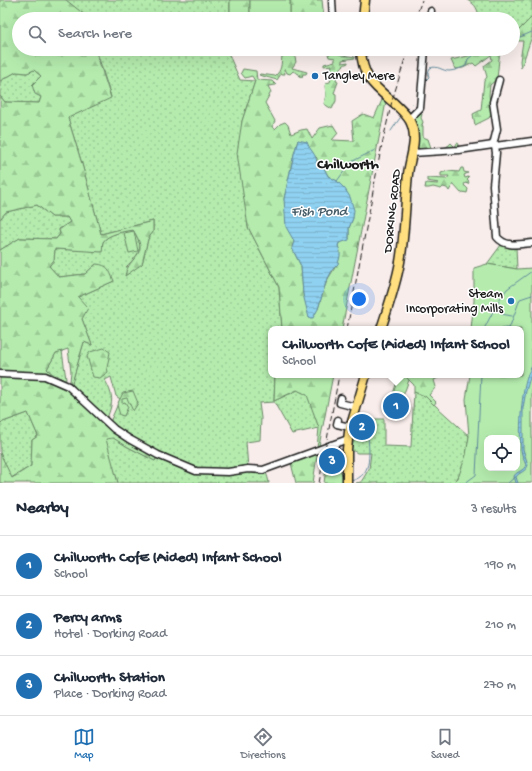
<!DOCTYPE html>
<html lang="en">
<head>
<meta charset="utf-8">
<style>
	body { margin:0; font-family:"Gochi Hand",sans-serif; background:#f6f6f7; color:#1f2937 }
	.controls { position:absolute; right:12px; bottom:12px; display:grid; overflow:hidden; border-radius:8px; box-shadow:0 4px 16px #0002 }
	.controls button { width:36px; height:36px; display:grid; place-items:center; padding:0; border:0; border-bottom:1px solid #e0e1e3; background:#fff; color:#1f2937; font:20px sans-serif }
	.you { position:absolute; left:359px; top:299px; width:14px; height:14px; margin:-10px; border:3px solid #fff; border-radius:50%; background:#1a73e8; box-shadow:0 0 0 6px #1a73e833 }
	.badge { display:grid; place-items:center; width:26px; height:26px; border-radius:50%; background:#1f6fb2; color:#fff; font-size:13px; font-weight:700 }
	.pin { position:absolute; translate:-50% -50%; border:2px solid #fff; box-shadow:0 1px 4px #0006 }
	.popup { position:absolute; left:268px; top:326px; width:256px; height:52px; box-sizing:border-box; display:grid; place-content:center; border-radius:8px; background:#fff; filter:drop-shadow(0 1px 3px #0005); font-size:13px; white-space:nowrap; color:#747a83 }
	.popup b { font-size:15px; color:#1f2937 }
	.popup::after { content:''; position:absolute; left:50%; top:100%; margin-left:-8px; border:8px solid transparent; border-top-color:#fff }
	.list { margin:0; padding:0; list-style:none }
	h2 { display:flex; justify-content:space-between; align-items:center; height:52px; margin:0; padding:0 16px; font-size:17px }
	h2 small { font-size:13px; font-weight:400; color:#747a83 }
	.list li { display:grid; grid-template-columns:26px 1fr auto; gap:12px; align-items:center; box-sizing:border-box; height:60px; padding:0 16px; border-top:1px solid #e0e1e3 }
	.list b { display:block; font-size:15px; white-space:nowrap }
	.list p { margin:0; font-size:13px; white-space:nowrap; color:#747a83 }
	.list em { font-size:13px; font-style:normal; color:#747a83 }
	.icon { flex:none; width:22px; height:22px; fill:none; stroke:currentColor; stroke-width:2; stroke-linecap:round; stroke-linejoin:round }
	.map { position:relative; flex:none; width:532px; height:483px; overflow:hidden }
	.search { position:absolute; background:#fff; box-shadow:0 4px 16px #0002; left:12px; right:12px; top:12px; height:44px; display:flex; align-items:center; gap:10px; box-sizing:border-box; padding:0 14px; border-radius:22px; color:#747a83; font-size:15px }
	.sheet { height:232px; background:#fff }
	nav { display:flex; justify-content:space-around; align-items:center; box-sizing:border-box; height:56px; border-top:1px solid #e0e1e3; background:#fff; font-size:11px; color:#747a83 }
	nav a { display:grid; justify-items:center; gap:2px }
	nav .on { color:#1f6fb2 }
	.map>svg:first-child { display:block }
	.grass { fill:url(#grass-dots); stroke:#688465 }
	.forest { fill:url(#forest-firs); stroke:#688465; fill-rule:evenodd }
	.park { fill:#b5ecae; stroke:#688465; fill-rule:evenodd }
	.water { fill:url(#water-rules); stroke:#61899b }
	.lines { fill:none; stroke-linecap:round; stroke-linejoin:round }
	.stream { stroke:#61899b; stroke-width:1 }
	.minor-casing { stroke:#1c1c1c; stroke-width:9 }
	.major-casing { stroke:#1c1c1c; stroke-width:11 }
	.minor { stroke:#fff; stroke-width:6 }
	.major { stroke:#ffdf80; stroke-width:8 }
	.rail { stroke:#1c1c1c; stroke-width:1; stroke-dasharray:6 3; stroke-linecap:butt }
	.poi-dot { fill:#1f6fb2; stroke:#fff; stroke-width:1.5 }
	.labels { text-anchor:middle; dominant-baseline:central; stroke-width:3; stroke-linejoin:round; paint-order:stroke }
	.poi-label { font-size:13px; fill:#1c1c1c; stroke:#fff; text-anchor:start }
	.street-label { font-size:13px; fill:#1c1c1c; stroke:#fff }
	.water-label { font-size:14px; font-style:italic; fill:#445b66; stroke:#fff }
	.quarter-label { font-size:15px; font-weight:bold; fill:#1c1c1c; stroke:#fff }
</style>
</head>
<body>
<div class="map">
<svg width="532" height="483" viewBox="0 0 532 483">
	<defs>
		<pattern id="grass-dots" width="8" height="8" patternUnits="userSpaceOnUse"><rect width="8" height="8" fill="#b5ecae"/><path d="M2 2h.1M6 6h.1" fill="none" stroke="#9bca95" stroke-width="1.8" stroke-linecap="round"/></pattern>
		<pattern id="forest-firs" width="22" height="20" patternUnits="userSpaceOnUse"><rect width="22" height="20" fill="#b5ecae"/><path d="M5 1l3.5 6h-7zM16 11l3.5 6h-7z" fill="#9bca95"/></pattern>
		<pattern id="water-rules" width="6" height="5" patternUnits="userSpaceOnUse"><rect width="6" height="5" fill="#8fd1f0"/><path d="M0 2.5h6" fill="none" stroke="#7bb3cd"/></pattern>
	</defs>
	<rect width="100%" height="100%" fill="#f8edeb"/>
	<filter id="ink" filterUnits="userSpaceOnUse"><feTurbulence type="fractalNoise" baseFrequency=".025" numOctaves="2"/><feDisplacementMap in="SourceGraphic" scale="8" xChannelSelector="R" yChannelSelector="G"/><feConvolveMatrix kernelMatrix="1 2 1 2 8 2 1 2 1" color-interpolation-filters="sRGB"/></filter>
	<g filter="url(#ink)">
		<!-- grass -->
		<g class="grass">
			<polygon points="65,0 230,0 230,19 86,19 85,16"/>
			<path d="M467 0H532V17L517 32 513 33V19H480C477 9 477 5 467 0Z"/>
			<path d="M96 49H229V55L240 80 255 81 242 121 248 227 279 287 282 329H271V375H275L274 401 298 390 308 395 319 428 292 434 274 402 259 403 261 418 260 440 246 442 248 469C263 470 266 467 269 483H118L105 439 113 437 128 447 155 461 159 452 135 441 110 422 120 399 116 396 111 377 105 380C113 395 114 401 107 418L71 386 84 342 92 345 82 319 78 297 114 281 96 264 85 274 59 277 49 266 54 260 55 249 102 251C103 249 102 244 103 242 107 234 126 231 133 230 145 248 140 253 126 267L142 264 148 239 153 232V221L101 234 82 164 68 118 111 97Z"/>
			<polygon points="34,70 41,76 41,97 39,103 5,102 0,96 0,81 16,72 27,73"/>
			<polygon points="37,205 52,217 67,217 70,222 59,229 60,234 56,239 20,238 0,250 0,219 6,212"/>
			<polygon points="501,245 516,247 517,269 487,264"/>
			<polygon points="62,351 66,379 65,381 57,375 55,376 47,369 56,353"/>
			<path d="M414 392 425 396 469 436C467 452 465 472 453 483H356L361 482 369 469 371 453H357L354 451H351V438L366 440 368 423H370L371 419H384V446L411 447Z"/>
			<polygon points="28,413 38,436 32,440 31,466 11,478 0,453 0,423"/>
		</g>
		<!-- forest -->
		<g class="forest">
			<path d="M0 0H66L85 15 86 19H19V49H95L111 98 68 118 82 164 101 234 153 221V232L148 239 142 264 125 276C129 254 151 257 133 230 126 231 107 234 103 242 102 244 103 249 102 252L55 249 54 260 49 266 59 277 85 274 96 264C109 265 109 270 114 281L78 297 88 308 82 319 92 345 84 342 71 386 70 381 71 372 68 349 56 353 47 369 112 431 132 444 137 440 159 452 155 461 128 447 113 438 106 439 118 483H0V453L12 478 31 466 32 440 38 436 28 413 0 423V250L20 238 56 239 60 234 59 230 70 222 67 217H52L37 205 6 212 0 219V96L5 102 39 103 41 97 35 94 32 85 41 76 34 70 27 73 16 72 0 81Z"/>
			<rect x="230" y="0" width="20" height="19"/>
			<polygon points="290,0 322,0 324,19 290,19"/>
			<polygon points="532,17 532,36 521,68 520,61 523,41 513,41 513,33 517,32"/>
			<polygon points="479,49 500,49 497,79 490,85 489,95 492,113 489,118 475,125 473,114 481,110 484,81 487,77 484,66 492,60 491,55 476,66 473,63 463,68 455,69 451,60 468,56"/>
			<path d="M274 51 294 53 296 62 292 68 307 72 306 74H303L302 77H300L299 74 293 71 290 74 287 73 285 69H284L285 74H281L277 80 259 75 260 74 275 76C282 70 281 65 282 56L273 53Z"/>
			<path d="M331 51 342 55 355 57V58L342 60V63L348 62V63C340 66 337 73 336 81L338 82 334 93 336 94V101L332 109 324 104 326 94 325 86 326 83 330 82 331 79C328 74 331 71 332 65L324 66V64L335 61V58L329 57 328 54H330Z"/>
			<path d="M243 69 256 71 257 80 272 81 276 85 268 86 271 92 265 103 275 121 272 127 275 129 280 124 285 122 288 125 291 134 301 130 307 129 312 139 320 128 333 125 338 133 332 140 354 141 352 121 363 114 374 118 382 100 386 102 342 329H282L279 287 248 227 237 153 242 121 255 81 252 76 245 78 241 73ZM298 140 317 158V163L323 166 328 176 337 181 353 218 349 228V239L339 243 338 246C344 260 332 270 327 281 323 290 321 300 318 309L303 294 301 266 292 248 294 241 284 199 294 154Z"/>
			<path d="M415 113 422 114 421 118 423 122 422 125 423 126V137L428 139 431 148C439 149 446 149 451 143L455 147 457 143 459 144 458 149 417 150 416 147 415 117 414 116Z"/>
			<polygon points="461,168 463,168 464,172 468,173 464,175 465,178 468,177 469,178 467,180 469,182 468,184 465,183 464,185 468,189 467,193 463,192 461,193 453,184 449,191 447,188 443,187 441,189 433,187 429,188 425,188 426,183 437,184 439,183 427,181 427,178 447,179 449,176 441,176 441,173 448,171 459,172"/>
			<polygon points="104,348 110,352 107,368 108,372 100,378 93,377 87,356 90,352"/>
			<polygon points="275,375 333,375 319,446 317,448 319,428 307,395 297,390 274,401"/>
			<polygon points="404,375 440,375 440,377 434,380 436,387 429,395 436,402 434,405 425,396 414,392 414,385"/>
			<polygon points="133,391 138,403 133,411 127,398 122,399 122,403 125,402 128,407 124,416 120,415 117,405 123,393"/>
			<polygon points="318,449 313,483 296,483 291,463 295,458"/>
			<polygon points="326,468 340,469 343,477 343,483 324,483"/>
		</g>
		<!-- park -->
		<g class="park">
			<rect x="250" y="0" width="40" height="19"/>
			<polygon points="134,231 138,251 129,253 124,233"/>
			<path d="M487 264 517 269 532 268V483H453L458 478 466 455 469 436 466 399 470 375H521V329H471L474 301V268ZM487 438H517V468H487Z"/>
			<polygon points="399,375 404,375 409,380 401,401 397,406 395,407 393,405 395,399 392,397"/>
		</g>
		<!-- water -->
		<g class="water">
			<path d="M298 140 307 142C310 151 316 153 317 163L323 166 328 176 337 181 345 189 350 197 354 210 353 218 349 228V240L339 243 338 246 340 251V256L338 264 333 269 326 282 318 309 313 318H309L303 294 301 266 292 248 294 241 286 227 284 199 294 154Z"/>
			<path d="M532 366V371L526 391 523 408V449L528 465C526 472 519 472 516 477L518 483H516L514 476C517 471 524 471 526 465 524 460 522 456 521 450 519 431 521 382 532 366Z"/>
		</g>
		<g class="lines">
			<!-- stream -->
			<g class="stream">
				<polyline points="513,40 532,32"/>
				<path d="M426 80 429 77 428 73 430 68C438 65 442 71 449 71 454 71 461 68 466 66L468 59 477 52 480 54 491 50V49"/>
				<polyline points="407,109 412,104"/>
				<polyline points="391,131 400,118"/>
				<polyline points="337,181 351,162 375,150"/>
				<polyline points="501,314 512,316"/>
				<polyline points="484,329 499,300 507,289 532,271"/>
				<polyline points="497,329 508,328"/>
				<polyline points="509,329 520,299 532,295"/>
				<path d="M351 481C375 475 368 451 368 432"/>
				<polyline points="465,483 476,475 481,375"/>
				<polyline points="508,483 515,477"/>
			</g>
			<!-- minor casing -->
			<g class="minor-casing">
				<g id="minor">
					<polyline points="332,0 333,19"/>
					<polyline points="430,19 431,11"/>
					<polyline points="409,119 420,108 425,49"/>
					<polyline points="493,145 497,129 493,102 499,80"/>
					<path d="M495 146 496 153 493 185 497 237C506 248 520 244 532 243"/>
					<polyline points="412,153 459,150 493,145 495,146 532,141"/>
					<polyline points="0,374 45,376 68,386 114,429 129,439 158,455 196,471 228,472 248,469 263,470 348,439"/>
					<polyline points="341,398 340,403 356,407"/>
					<polyline points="338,420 337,424 350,427"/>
					<polyline points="331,445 343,459 347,460"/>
				</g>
			</g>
			<!-- major casing -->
			<g class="major-casing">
				<g id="major">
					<polyline points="363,19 365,0"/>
					<path d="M361 49C362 78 374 86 394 103 400 109 406 114 410 121 419 139 410 156 408 174 405 203 405 233 400 262 396 285 388 307 381 329"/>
					<polyline points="347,483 347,449 349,432 366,375"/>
				</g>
			</g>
			<!-- minor -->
			<use href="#minor" class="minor"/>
			<!-- major -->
			<use href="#major" class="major"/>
			<!-- rail -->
			<g class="rail">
				<polyline points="415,19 422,0"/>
				<polyline points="347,329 381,149 392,101 408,49"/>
				<polyline points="319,483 339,375"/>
			</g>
		</g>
	</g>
	<!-- markers -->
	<g class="poi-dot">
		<circle cx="315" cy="76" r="4"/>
		<circle cx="511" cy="301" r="4"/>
	</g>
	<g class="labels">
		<!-- poi labels -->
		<g class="poi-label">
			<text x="323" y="76">Tangley Mere</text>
			<text x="503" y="294" text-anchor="end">Steam<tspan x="503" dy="15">Incorporating Mills</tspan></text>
		</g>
		<!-- street labels -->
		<g class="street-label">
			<text transform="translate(393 211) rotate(-84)">DORKING ROAD</text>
		</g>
		<!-- water labels -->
		<g class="water-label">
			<text x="319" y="212">Fish Pond</text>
		</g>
		<!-- quarter labels -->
		<g class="quarter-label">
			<text x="348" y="165">Chilworth</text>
		</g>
	</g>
</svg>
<div class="controls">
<button><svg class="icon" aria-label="locate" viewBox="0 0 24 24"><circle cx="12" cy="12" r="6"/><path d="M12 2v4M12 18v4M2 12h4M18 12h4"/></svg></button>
</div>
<div class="you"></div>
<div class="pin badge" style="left:396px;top:406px">1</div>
<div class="popup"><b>Chilworth CofE (Aided) Infant School</b>School</div>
<div class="pin badge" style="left:362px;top:427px">2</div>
<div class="pin badge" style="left:332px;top:461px">3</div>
<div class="search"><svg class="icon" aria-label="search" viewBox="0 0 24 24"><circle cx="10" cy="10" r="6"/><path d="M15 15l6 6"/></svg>Search here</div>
</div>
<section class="sheet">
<h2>Nearby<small>3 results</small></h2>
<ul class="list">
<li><span class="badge">1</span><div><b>Chilworth CofE (Aided) Infant School</b><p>School</p></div><em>190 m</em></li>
<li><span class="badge">2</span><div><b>Percy arms</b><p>Hotel · Dorking Road</p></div><em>210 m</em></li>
<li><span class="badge">3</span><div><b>Chilworth Station</b><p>Place · Dorking Road</p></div><em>270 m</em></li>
</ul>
</section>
<nav>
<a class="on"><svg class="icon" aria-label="map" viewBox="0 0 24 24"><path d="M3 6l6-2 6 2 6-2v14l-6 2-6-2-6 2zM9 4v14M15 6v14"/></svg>Map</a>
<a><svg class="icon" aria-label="directions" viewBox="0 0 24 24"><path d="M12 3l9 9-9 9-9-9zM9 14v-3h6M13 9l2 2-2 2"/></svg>Directions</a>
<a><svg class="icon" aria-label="saved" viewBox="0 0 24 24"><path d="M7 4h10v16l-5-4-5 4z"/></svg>Saved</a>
</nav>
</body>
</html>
